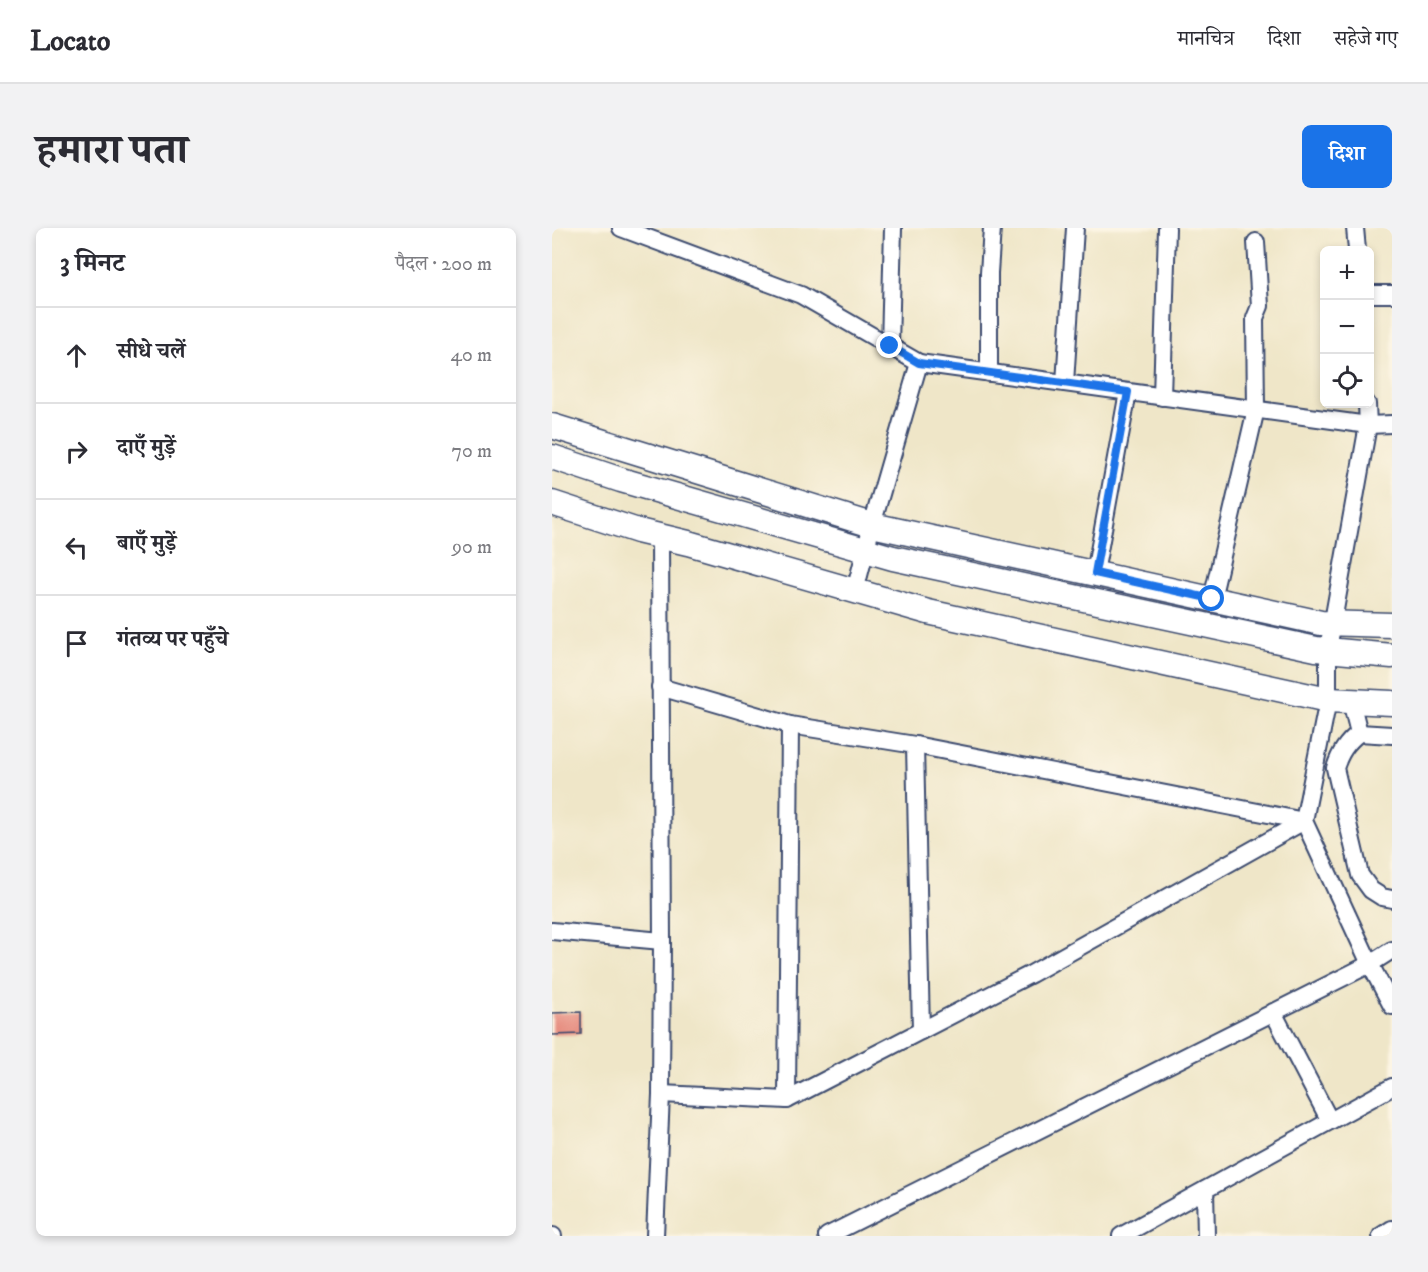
<!DOCTYPE html>
<html lang="hi">
<head>
<meta charset="utf-8">
<style>
	body { margin:0; font-family:"IM FELL DW Pica","Noto Serif Devanagari",serif; background:#f2f2f3; color:#2b2b33 }
	.controls { position:absolute; right:18px; top:18px; display:grid; overflow:hidden; border-radius:9px; box-shadow:0 3px 9px #0003 }
	.controls button { width:54px; height:54px; display:grid; place-items:center; padding:0; border:0; border-bottom:2px solid #e1e1e2; background:#fff; color:#2b2b33; font:30px sans-serif }
	.stop { position:absolute; width:18px; height:18px; margin:-14px; border:4px solid #1a73e8; border-radius:50%; background:#fff }
	.stop.end { background:#1a73e8; border-color:#fff; box-shadow:0 2px 6px #0008 }
	.list { margin:0; padding:0; list-style:none }
	h2 { display:flex; justify-content:space-between; align-items:center; height:78px; margin:0; padding:0 24px; font-size:26px }
	h2 small { font-size:20px; font-weight:400; color:#7c7c81 }
	.list li { display:grid; grid-template-columns:39px 1fr auto; gap:18px; align-items:center; box-sizing:border-box; height:96px; padding:0 24px; border-top:2px solid #e1e1e2 }
	.list b { display:block; font-size:22px; white-space:nowrap }
	.list em { font-size:20px; font-style:normal; color:#7c7c81 }
	.icon { flex:none; width:33px; height:33px; fill:none; stroke:currentColor; stroke-width:2; stroke-linecap:round; stroke-linejoin:round }
	.map { position:relative; flex:none; width:840px; height:1008px; overflow:hidden; border-radius:9px }
	header { display:flex; align-items:center; gap:36px; box-sizing:border-box; height:84px; padding:0 30px; background:#fff; border-bottom:2px solid #e1e1e2 }
	header strong { font-size:28px }
	nav { display:flex; gap:33px; margin-inline-start:auto; font-size:21px }
	.intro { display:flex; align-items:center; justify-content:space-between; box-sizing:border-box; height:144px; padding:0 36px }
	h1 { margin:0; font-size:42px }
	.button { padding:15px 27px; border-radius:9px; background:#1a73e8; color:#fff; font-size:21px; font-weight:700 }
	main { display:flex; gap:36px; padding:0 36px }
	aside { flex:1; background:#fff; border-radius:9px; box-shadow:0 3px 9px #0003 }
	.map>svg:first-child { display:block }
	.building { fill:#e79083 }
	.lines { fill:none; stroke-linecap:round; stroke-linejoin:round }
	.street-casing { stroke:#3b4a6e; stroke-width:20 }
	.secondary-casing { stroke:#3b4a6e; stroke-width:27 }
	.street { stroke:#fff; stroke-width:16 }
	.secondary { stroke:#fff; stroke-width:24 }
	.route { stroke:#1a73e8; stroke-width:8 }
</style>
</head>
<body>
<header>
<strong>Locato</strong>
<nav><a>मानचित्र</a><a>दिशा</a><a>सहेजे गए</a></nav>
</header>
<div class="intro"><h1>हमारा पता</h1><a class="button">दिशा</a></div>
<main>
<aside>
<h2>3 मिनट<small>पैदल · 200 m</small></h2>
<ul class="list">
<li><svg class="icon" aria-label="ahead" viewBox="0 0 24 24"><path d="M12 20V5M6 11l6-6 6 6"/></svg><div><b>सीधे चलें</b></div><em>40 m</em></li>
<li><svg class="icon" aria-label="right" viewBox="0 0 24 24"><path d="M7 20v-9h11M14 6l5 5-5 5"/></svg><div><b>दाएँ मुड़ें</b></div><em>70 m</em></li>
<li><svg class="icon" aria-label="left" viewBox="0 0 24 24"><path d="M17 20v-9H6M10 6l-5 5 5 5"/></svg><div><b>बाएँ मुड़ें</b></div><em>90 m</em></li>
<li><svg class="icon" aria-label="arrive" viewBox="0 0 24 24"><path d="M6 21V4h12l-3 4 3 4H6"/></svg><div><b>गंतव्य पर पहुँचे</b></div></li>
</ul>
</aside>
<div class="map">
<svg width="840" height="1008" viewBox="0 0 840 1008">
	<rect width="100%" height="100%" fill="#fcf5e5"/>
	<filter id="ink" filterUnits="userSpaceOnUse"><feTurbulence type="fractalNoise" baseFrequency=".0167" numOctaves="2"/><feDisplacementMap in="SourceGraphic" scale="12" xChannelSelector="R" yChannelSelector="G"/><feConvolveMatrix kernelMatrix="1 2 1 2 8 2 1 2 1" color-interpolation-filters="sRGB"/></filter>
	<filter id="wash" filterUnits="userSpaceOnUse"><feTurbulence type="fractalNoise" baseFrequency=".008" numOctaves="4" result="noise"/><feDisplacementMap in="SourceGraphic" scale="24" xChannelSelector="R" yChannelSelector="G"/><feGaussianBlur stdDeviation="1.35" result="paint"/><feColorMatrix in="noise" values="0 0 0 0 0 0 0 0 0 0 0 0 0 0 0 0 0 1.4 0 .05"/><feComposite in="paint" operator="in"/></filter>
	<g filter="url(#wash)">
		<rect width="100%" height="100%" fill="#efe6c8"/>
		<g id="blocks">
			<!-- building -->
			<polygon class="building" points="29,784 29,806 0,807 0,785"/>
		</g>
	</g>
	<g filter="url(#ink)">
		<use href="#blocks" fill-opacity="0" stroke="#3b4a6e" stroke-width="1.5"/>
		<g class="lines">
			<!-- street casing -->
			<g class="street-casing">
				<g id="street">
					<polyline points="69,0 249,67 367,135 320,297 303,363"/>
					<polyline points="803,0 805,22"/>
					<polyline points="818,66 840,66"/>
					<polyline points="338,118 341,0"/>
					<polyline points="367,135 816,197 840,196"/>
					<polyline points="437,145 437,45 440,0"/>
					<polyline points="513,155 523,0"/>
					<polyline points="610,169 615,0"/>
					<polyline points="815,176 816,197 776,421 776,472 752,593 818,736 840,778"/>
					<polyline points="543,345 576,164"/>
					<polyline points="660,371 704,181 703,90 708,78 704,14"/>
					<polyline points="108,459 238,497 363,517 752,593"/>
					<polyline points="799,473 807,505"/>
					<path d="M840 507 807 505C794 515 788 525 783 540L808 647 819 662 830 669 840 671"/>
					<polyline points="363,517 369,803"/>
					<polyline points="0,703 110,713"/>
					<polyline points="721,784 778,893"/>
					<polyline points="109,866 235,872 479,746 752,593"/>
					<polyline points="235,872 238,497"/>
					<polyline points="653,962 654,1008"/>
					<polyline points="0,1008 1,1008"/>
					<polyline points="103,1008 109,866 110,713 108,309"/>
					<polyline points="275,1008 818,736 840,722"/>
					<polyline points="569,1008 840,859"/>
					<polyline points="829,1008 840,1001"/>
				</g>
			</g>
			<!-- secondary casing -->
			<g class="secondary-casing">
				<g id="secondary">
					<polyline points="0,198 320,297 769,395 840,397"/>
					<polyline points="0,229 69,252 341,330 764,421 840,428"/>
					<polyline points="0,275 86,303 136,315 376,384 776,472 840,475"/>
				</g>
			</g>
			<!-- street -->
			<use href="#street" class="street"/>
			<!-- secondary -->
			<use href="#secondary" class="secondary"/>
		</g>
	</g>
	<g class="lines" filter="url(#ink)">
		<!-- route -->
		<polyline class="route" points="338,118 367,135 576,164 543,345 660,371"/>
	</g>
</svg>
<div class="controls">
<button>+</button>
<button>−</button>
<button><svg class="icon" aria-label="locate" viewBox="0 0 24 24"><circle cx="12" cy="12" r="6"/><path d="M12 2v4M12 18v4M2 12h4M18 12h4"/></svg></button>
</div>
<div class="stop" style="left:660px;top:371px"></div>
<div class="stop end" style="left:338px;top:118px"></div>
</div>
</main>
</body>
</html>
